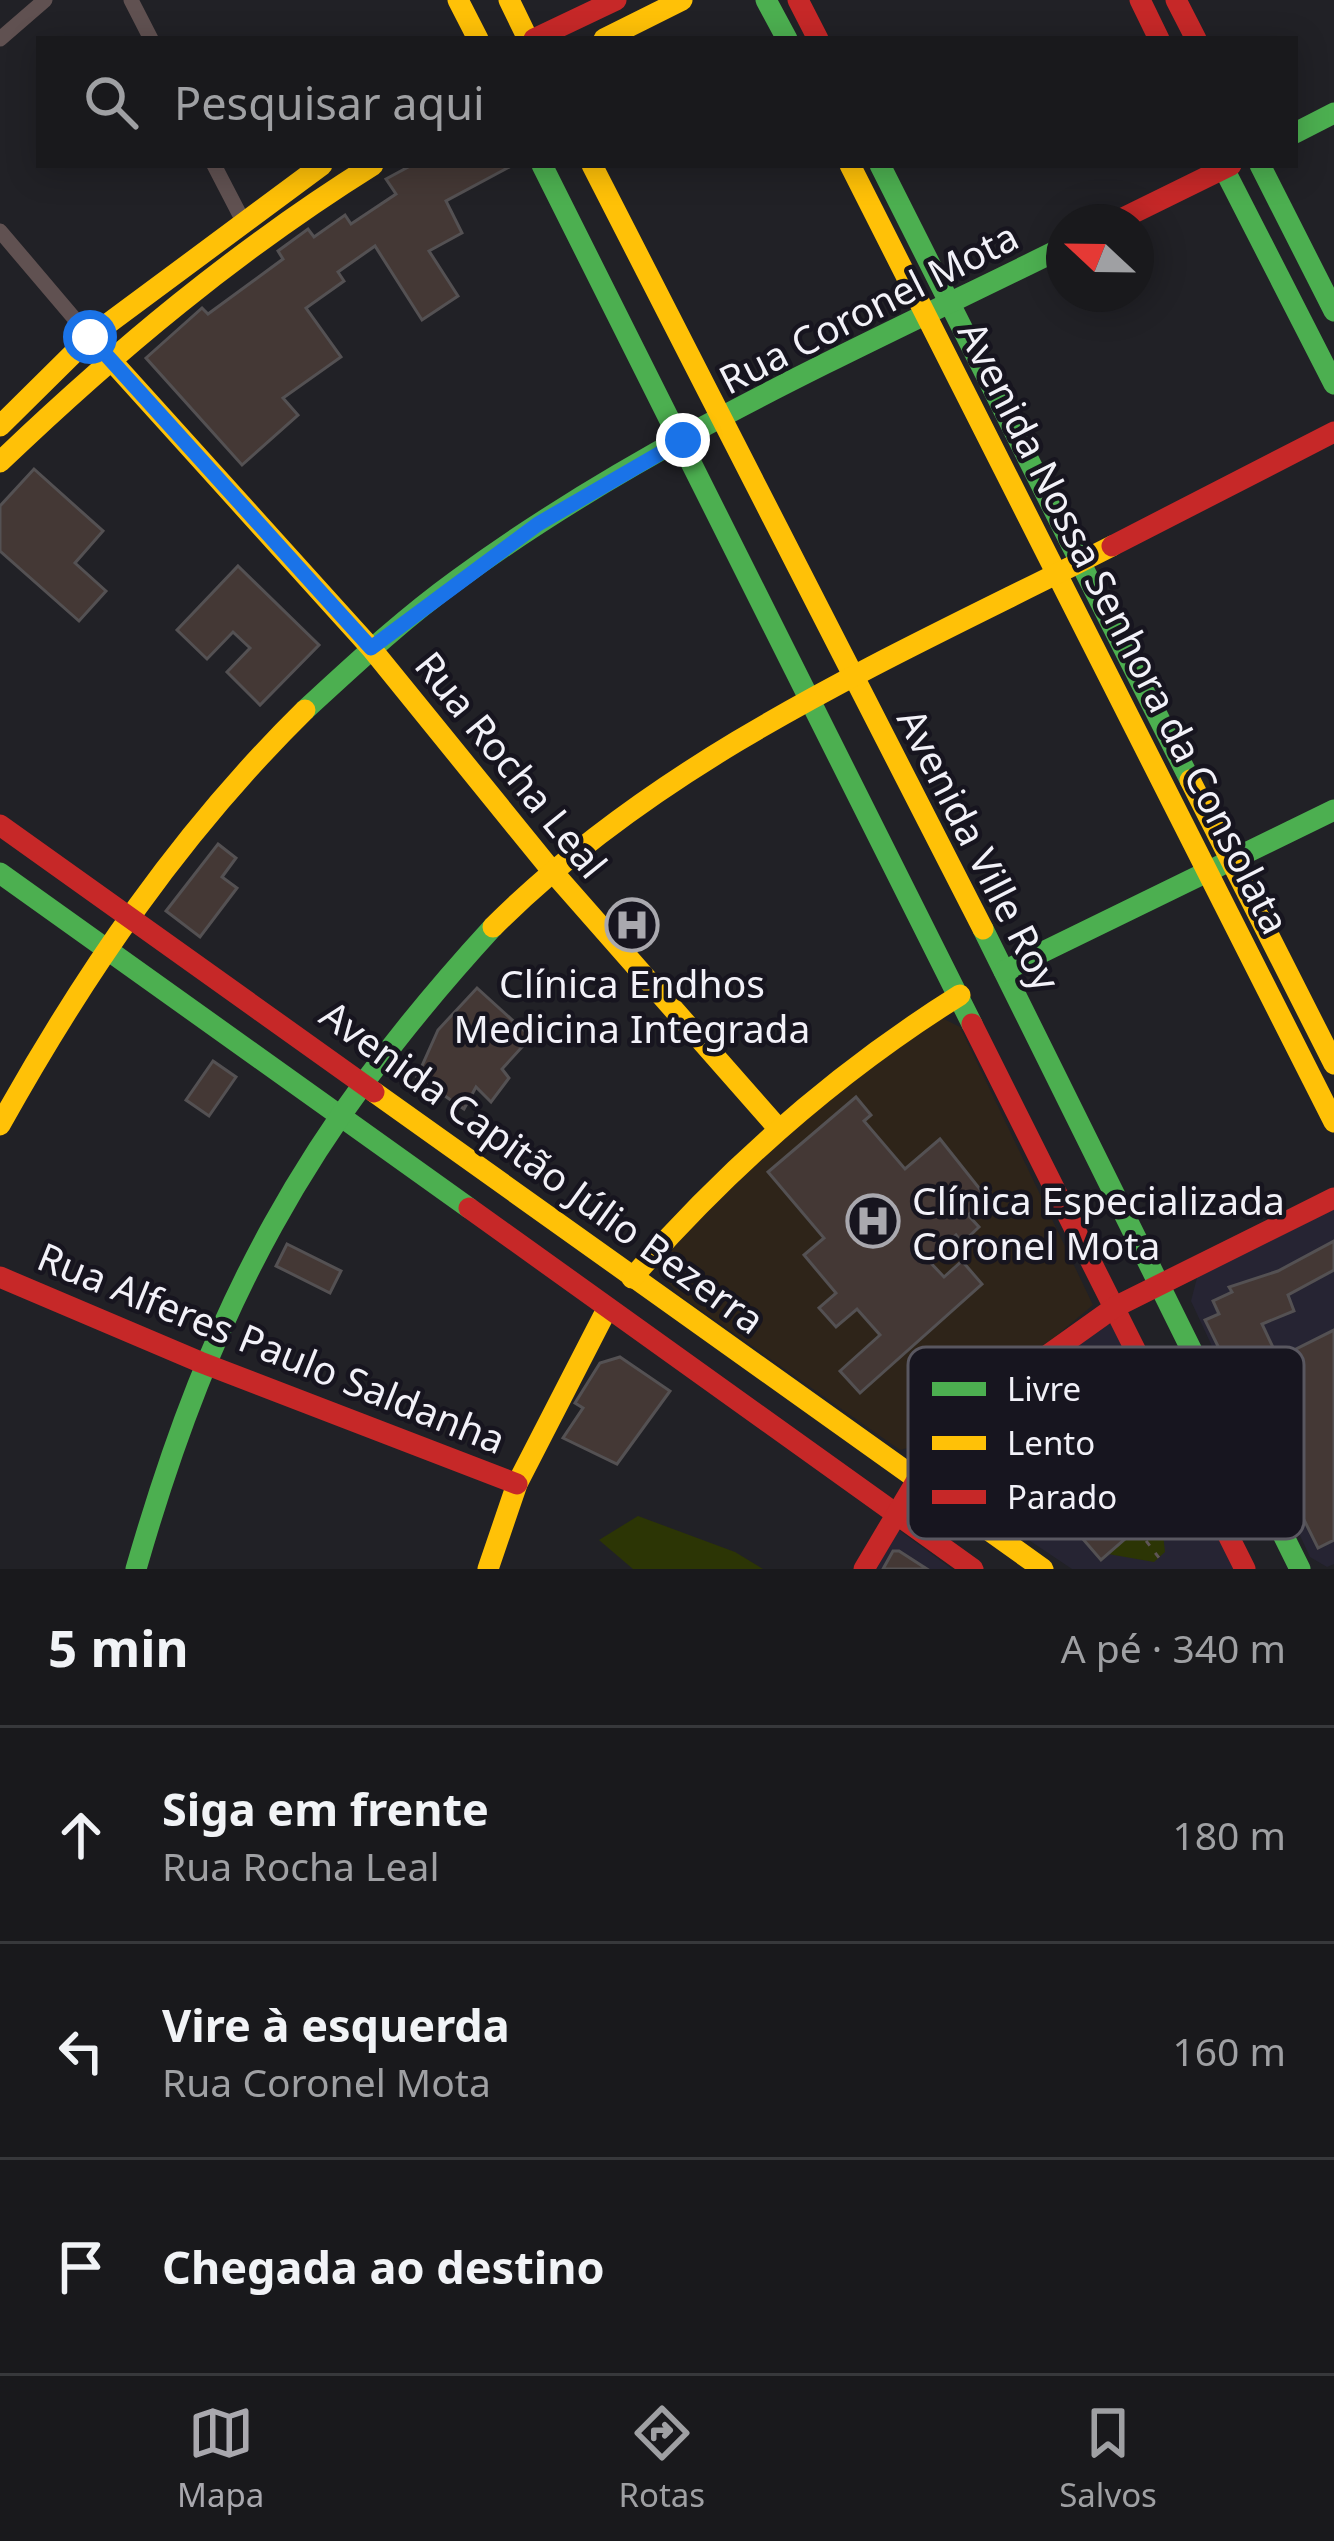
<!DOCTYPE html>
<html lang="pt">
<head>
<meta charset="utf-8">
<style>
	body { margin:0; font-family:"Noto Sans",sans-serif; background:#262629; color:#f1f3f6 }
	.compass { position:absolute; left:1046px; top:204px; width:108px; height:108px; border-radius:50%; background:#19191c; box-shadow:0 6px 30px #0003; rotate:292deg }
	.stop { position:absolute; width:36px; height:36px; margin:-27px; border:9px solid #1a73e8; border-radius:50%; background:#fff }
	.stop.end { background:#1a73e8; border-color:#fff; box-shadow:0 3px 12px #0008 }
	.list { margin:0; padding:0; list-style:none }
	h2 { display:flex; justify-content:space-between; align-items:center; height:156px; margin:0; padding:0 48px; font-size:51px }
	h2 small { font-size:39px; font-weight:400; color:#9fa0a3 }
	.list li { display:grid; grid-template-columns:78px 1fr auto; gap:36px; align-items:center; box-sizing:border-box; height:216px; padding:0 48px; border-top:3px solid #37383b }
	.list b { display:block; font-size:45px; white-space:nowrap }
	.list p { margin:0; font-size:39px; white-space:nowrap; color:#9fa0a3 }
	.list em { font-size:39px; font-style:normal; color:#9fa0a3 }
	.icon { flex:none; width:66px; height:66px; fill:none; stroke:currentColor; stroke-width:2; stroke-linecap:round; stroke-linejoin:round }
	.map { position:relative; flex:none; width:1334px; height:1569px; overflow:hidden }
	.search { position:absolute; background:#19191c; box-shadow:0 6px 30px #0003; left:36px; right:36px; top:36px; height:132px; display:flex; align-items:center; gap:30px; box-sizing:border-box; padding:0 42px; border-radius:0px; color:#9fa0a3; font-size:45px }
	.sheet { height:804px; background:#19191c }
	nav { display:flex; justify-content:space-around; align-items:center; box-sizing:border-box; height:168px; border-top:3px solid #37383b; background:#19191c; font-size:33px; color:#9fa0a3 }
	nav a { display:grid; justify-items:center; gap:6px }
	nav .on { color:#a9a8ae }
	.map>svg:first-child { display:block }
	.built { fill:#262433 }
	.medical { fill:#2e2419 }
	.green { fill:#2c3505 }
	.building { fill:#443835; stroke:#545153; stroke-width:3 }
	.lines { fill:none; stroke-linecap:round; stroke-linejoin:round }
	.path { stroke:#5e5556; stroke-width:3; stroke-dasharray:6 9; stroke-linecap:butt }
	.street { stroke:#605151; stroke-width:15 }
	.fast { stroke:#4caf50; stroke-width:21 }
	.slow { stroke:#ffc107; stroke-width:21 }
	.jam { stroke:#c62828; stroke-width:21 }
	.route { stroke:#1a73e8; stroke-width:15 }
	.labels { text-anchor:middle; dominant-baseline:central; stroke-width:9; stroke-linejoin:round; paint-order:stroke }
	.street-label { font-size:39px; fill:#f2f1f8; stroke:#17151f }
	.poi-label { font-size:39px; fill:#f2f1f8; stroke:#17151f }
	.key { fill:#17151f; stroke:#595760; stroke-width:3 }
	.key-label { font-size:33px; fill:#f2f1f8 }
</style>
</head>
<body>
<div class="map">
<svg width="1334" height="1569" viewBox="0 0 1334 1569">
	<rect width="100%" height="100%" fill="#212126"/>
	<!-- built -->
	<g class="built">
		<polygon points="1334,1207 1334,1564 1327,1567 1310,1557 1191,1301 1199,1270"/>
		<polygon points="1114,1323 1235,1569 1072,1569 942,1482 962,1443 1016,1389 1096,1328"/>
		<polygon points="896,1528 952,1569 877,1569"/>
	</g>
	<!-- medical -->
	<polygon class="medical" points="940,1017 960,1027 1093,1305 930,1442 900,1450 679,1295 662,1276 669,1249 783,1133 892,1045"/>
	<!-- green -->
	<g class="green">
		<polygon points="1160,1508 1165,1552 1154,1562 1108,1554"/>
		<polygon points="638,1516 735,1552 763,1569 633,1569 599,1540"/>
	</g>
	<!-- building -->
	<g class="building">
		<polygon points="412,165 513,165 446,201 462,233 429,251 458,296 422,320 375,246 338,272 344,281 306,308 341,357 283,398 298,415 242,465 146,358 202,308 208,314 283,259 278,251 308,229 314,237 345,215 351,224 396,194 386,179"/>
		<polygon points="34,469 103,531 75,563 106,591 79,621 0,551 0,506"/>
		<polygon points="238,566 319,645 260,705 227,672 250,648 233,632 207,659 177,630"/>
		<polygon points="218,844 236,858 222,877 237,888 200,937 166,911"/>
		<polygon points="477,988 531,1037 502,1069 509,1078 491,1102 476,1087 464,1109 417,1077 438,1030"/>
		<polygon points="213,1061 236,1077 209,1116 186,1100"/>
		<polygon points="856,1097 871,1115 864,1121 905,1169 940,1139 987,1198 968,1215 979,1227 962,1243 956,1235 928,1260 944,1277 962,1261 982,1284 860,1393 840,1371 880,1335 857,1309 836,1327 819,1308 836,1293 804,1255 824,1238 768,1172"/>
		<polygon points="1334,1241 1334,1270 1288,1295 1294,1311 1262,1324 1278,1358 1334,1330 1334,1540 1318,1548 1205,1320 1219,1314 1213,1301 1232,1292 1229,1287 1278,1271"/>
		<polygon points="287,1244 341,1271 330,1293 276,1266"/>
		<polygon points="620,1357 670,1391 617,1464 563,1438 583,1408 575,1403 600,1363"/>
		<polygon points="1095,1425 1164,1505 1101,1560 1032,1480"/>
		<polygon points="893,1551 899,1551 927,1569 883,1569"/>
	</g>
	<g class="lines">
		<!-- path -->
		<polyline class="path" points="1137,1529 1163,1563"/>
		<!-- street -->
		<g class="street">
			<polyline points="131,0 151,39"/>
			<polyline points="0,39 45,0"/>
			<polyline points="214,165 242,219"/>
			<polyline points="0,231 90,337"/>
		</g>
		<!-- fast -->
		<g class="fast">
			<polyline points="766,0 787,39"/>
			<polyline points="1295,133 1334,113"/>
			<polyline points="542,165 972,1024"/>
			<polyline points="880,165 1190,780"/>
			<polyline points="1222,165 1334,384"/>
			<polyline points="1260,165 1334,311"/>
			<path d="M305 710C354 665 403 619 457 580 643 443 858 349 1064 247"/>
			<polyline points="0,873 469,1208"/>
			<polyline points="983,929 1300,1569"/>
			<polyline points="1004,971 1334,810"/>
			<path d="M136 1569C212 1304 306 1131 493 927"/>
		</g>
		<!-- slow -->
		<g class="slow">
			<polyline points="458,0 478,39"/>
			<polyline points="509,0 528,39"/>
			<polyline points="604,39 682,0"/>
			<polyline points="592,165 983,929"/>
			<polyline points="850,165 1334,1122"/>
			<polyline points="90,337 371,648 552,871 777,1127"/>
			<polyline points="0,426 90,337 322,165"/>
			<path d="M0 462C116 351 237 250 373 165"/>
			<polyline points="1190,780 1334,1064"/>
			<path d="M493 927C667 753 896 656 1112 546"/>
			<polyline points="374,1092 1043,1569"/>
			<path d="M0 1125C84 974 181 832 305 710"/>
			<path d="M632 1278C729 1167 835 1073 960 995"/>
			<polyline points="488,1569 517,1484 607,1309"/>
		</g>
		<!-- jam -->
		<g class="jam">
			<polyline points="798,0 818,39"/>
			<polyline points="1140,0 1159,39"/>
			<polyline points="1176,0 1196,39"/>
			<polyline points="534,39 616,0"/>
			<polyline points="1115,222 1231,165"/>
			<polyline points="1112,546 1334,432"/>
			<polyline points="0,825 374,1092"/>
			<polyline points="972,1024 1245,1569"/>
			<polyline points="469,1208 973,1569"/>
			<polyline points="0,1277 200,1362 517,1484"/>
			<polyline points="864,1569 936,1448 993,1394 1115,1307 1334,1198"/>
		</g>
	</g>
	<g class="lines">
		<!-- route -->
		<polyline class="route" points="90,337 371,648 538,524 683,440"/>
	</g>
	<!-- icons -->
	<defs>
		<g id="hospital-ring" transform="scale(2.7)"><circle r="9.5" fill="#17151f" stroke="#a9a8ae" stroke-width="1.5"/><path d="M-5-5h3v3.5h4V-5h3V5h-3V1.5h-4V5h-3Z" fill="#a9a8ae"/></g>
	</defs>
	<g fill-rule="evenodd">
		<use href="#hospital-ring" x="632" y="925"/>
		<use href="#hospital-ring" x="873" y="1221"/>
	</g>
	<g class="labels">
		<!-- street labels -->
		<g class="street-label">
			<text transform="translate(868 307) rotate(-27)">Rua Coronel Mota</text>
			<text transform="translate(1125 627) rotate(63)">Avenida Nossa Senhora da Consolata</text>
			<text transform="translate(512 764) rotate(51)">Rua Rocha Leal</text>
			<text transform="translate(980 849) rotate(63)">Avenida Ville Roy</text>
			<text transform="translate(543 1166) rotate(36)">Avenida Capitão Júlio Bezerra</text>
			<text transform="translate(272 1347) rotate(22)">Rua Alferes Paulo Saldanha</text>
		</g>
		<!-- poi labels -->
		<g class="poi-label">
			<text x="632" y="982">Clínica Endhos<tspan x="632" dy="45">Medicina Integrada</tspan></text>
			<text x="912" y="1199" text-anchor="start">Clínica Especializada<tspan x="912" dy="45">Coronel Mota</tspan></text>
		</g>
	</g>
	<!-- legend -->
	<rect x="908" y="1347" width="396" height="192" rx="18" class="key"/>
	<rect x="932" y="1382" width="54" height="14" fill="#4caf50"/>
	<rect x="932" y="1436" width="54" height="14" fill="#ffc107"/>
	<rect x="932" y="1490" width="54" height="14" fill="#c62828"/>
	<g class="key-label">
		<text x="1007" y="1401">Livre</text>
		<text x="1007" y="1455">Lento</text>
		<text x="1007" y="1509">Parado</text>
	</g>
</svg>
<svg class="compass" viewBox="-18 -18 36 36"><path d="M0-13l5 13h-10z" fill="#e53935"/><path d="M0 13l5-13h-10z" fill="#9fa0a3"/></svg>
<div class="stop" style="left:90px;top:337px"></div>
<div class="stop end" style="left:683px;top:440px"></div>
<div class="search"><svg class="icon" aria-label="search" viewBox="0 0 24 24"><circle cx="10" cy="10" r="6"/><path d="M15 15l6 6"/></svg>Pesquisar aqui</div>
</div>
<section class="sheet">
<h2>5 min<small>A pé · 340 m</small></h2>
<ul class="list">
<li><svg class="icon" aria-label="ahead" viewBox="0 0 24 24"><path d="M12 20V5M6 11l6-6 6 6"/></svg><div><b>Siga em frente</b><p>Rua Rocha Leal</p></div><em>180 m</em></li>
<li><svg class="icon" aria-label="left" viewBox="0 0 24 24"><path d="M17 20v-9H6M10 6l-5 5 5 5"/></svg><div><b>Vire à esquerda</b><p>Rua Coronel Mota</p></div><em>160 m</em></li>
<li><svg class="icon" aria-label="arrive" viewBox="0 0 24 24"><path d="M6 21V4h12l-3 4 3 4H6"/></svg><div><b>Chegada ao destino</b></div></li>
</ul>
</section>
<nav>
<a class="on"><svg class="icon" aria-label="map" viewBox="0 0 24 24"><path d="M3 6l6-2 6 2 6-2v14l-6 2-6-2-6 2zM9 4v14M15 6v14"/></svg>Mapa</a>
<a><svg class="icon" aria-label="directions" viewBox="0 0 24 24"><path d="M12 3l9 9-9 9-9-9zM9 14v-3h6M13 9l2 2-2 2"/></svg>Rotas</a>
<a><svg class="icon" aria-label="saved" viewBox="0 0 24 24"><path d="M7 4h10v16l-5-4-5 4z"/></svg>Salvos</a>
</nav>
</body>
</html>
